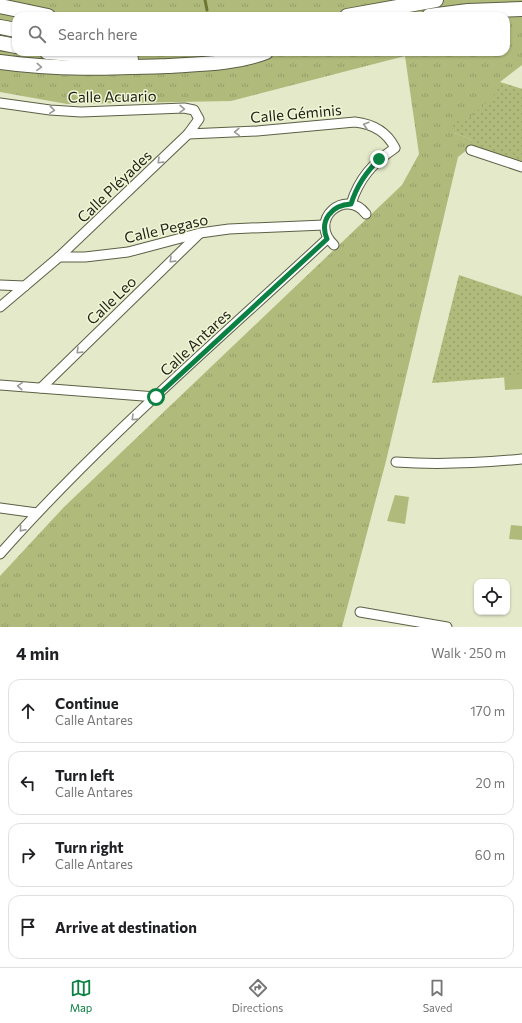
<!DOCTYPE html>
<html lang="en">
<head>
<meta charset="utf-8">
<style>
	body { margin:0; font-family:Commissioner,sans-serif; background:#f2f2f2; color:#202124 }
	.controls { position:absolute; right:12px; bottom:12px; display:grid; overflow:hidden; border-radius:8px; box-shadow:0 1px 3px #0004 }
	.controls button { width:36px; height:36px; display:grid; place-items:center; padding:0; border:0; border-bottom:1px solid #e0e0e0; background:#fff; color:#202124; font:20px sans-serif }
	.stop { position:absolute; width:12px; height:12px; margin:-9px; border:3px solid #0b8043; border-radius:50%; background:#fff }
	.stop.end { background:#0b8043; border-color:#fff; box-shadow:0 1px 4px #0008 }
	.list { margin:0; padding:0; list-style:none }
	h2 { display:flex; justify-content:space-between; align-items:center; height:52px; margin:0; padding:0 16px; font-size:17px }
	h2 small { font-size:13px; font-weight:400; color:#757577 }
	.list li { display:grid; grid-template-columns:26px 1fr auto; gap:12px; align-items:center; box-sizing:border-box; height:64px; margin:0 8px 8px; padding:0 8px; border:1px solid #e0e0e0; border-radius:12px }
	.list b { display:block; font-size:15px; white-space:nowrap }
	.list p { margin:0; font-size:13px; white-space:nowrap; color:#757577 }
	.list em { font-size:13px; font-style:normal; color:#757577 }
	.icon { flex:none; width:22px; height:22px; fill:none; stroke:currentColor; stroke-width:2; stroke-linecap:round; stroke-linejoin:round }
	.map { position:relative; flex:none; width:522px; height:627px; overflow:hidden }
	.search { position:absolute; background:#fff; box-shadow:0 1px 3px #0004; left:12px; right:12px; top:12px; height:44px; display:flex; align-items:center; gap:10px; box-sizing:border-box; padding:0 14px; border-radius:12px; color:#757577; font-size:15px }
	.sheet { height:340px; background:#fff }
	nav { display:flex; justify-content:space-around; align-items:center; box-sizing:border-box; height:56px; border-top:1px solid #e0e0e0; background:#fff; font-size:11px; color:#757577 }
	nav a { display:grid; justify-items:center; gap:2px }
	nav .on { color:#0b8043 }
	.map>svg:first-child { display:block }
	.grass { fill:url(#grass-tufts); fill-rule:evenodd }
	.park { fill:url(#park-dots) }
	.garden { fill:#b0ba7b }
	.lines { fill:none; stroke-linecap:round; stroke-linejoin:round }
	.stream { stroke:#6e7633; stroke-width:3 }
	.minor-casing { stroke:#5c6045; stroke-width:11 }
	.trunk-casing { stroke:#5c6045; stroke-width:16 }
	.minor { stroke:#fff; stroke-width:9 }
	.trunk { stroke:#fff; stroke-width:14 }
	.oneway { stroke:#999a95 }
	.route { stroke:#0b8043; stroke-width:5 }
	.labels { text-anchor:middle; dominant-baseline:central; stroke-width:3; stroke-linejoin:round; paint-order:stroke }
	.street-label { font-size:15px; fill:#1d1f14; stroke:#f0f6d6 }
</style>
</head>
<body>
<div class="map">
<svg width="522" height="627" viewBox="0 0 522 627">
	<defs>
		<pattern id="grass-tufts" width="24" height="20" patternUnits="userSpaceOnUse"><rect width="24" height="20" fill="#b0ba7b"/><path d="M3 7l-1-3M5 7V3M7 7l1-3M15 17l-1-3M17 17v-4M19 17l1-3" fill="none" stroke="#979f69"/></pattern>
		<pattern id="park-dots" width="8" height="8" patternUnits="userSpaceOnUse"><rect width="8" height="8" fill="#b0ba7b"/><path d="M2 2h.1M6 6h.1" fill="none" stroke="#979f69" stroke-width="1.8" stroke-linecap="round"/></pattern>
	</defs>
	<rect width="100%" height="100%" fill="#e3e9c9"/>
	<!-- grass -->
	<path class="grass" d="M0 0H522V65L500 82 522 89 454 133 471 139 468 149 458 157 386 461 342 627H0V576L64 507 402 185 419 154 405 56 231 101 67 104 0 92ZM16 16H506V52H16Z"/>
	<!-- park -->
	<g class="park">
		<polygon points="499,82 522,89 522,162 468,149 471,139 454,133 453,122 467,120 497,93"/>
		<polygon points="459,275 522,296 522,376 432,383"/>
	</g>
	<!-- garden -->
	<g class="garden">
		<polygon points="522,374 522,389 505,390 504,375"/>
		<polygon points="395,495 409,497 405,524 387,521"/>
		<polygon points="511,525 522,526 522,540 509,539"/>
	</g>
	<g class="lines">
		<!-- stream -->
		<polyline class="stream" points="205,0 207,10"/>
		<!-- minor casing -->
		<g class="minor-casing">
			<g id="minor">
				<polyline points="0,103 50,110 81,112 184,108 194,110 199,119 188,134 59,257"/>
				<path d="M188 134 257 131 355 122C373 124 387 132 395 148 373 163 359 178 351 204"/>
				<polyline points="471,150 522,167"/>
				<path d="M334 245C307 220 346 187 366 214"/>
				<polyline points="0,285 25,286"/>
				<polyline points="0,307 59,257 85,257 128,252 200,233 229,229 324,225"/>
				<polyline points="0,385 156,397"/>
				<polyline points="41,388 199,234"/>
				<path d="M396 462C438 465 480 463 522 459"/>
				<polyline points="0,508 37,513"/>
				<path d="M0 554C100 441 216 342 327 239"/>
				<polyline points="360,612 447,627"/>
			</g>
		</g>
		<!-- trunk casing -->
		<g class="trunk-casing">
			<g id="trunk">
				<polyline points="0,6 48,16"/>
				<polyline points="347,16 436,0"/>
				<polyline points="429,16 468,11 522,9"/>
				<polyline points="0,27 16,30"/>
				<polyline points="0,43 16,46"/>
				<polyline points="47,52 131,59"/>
				<path d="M0 62C55 70 111 68 167 66 200 64 235 64 266 52"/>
			</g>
		</g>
		<!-- minor -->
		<use href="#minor" class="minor"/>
		<!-- trunk -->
		<use href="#trunk" class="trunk"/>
	</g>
	<!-- one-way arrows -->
	<defs><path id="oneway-chevron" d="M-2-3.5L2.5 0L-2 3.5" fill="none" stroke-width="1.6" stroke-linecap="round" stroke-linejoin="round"/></defs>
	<g class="oneway">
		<use href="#oneway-chevron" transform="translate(39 67) rotate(3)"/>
		<use href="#oneway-chevron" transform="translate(182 109) rotate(1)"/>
		<use href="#oneway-chevron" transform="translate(52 110) rotate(5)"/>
		<use href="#oneway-chevron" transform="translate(366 125) rotate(-163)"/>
		<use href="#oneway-chevron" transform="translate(237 132) rotate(177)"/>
		<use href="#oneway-chevron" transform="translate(160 161) rotate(136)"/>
		<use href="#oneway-chevron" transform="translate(172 260) rotate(136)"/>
		<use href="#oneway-chevron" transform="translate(79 351) rotate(136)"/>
		<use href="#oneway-chevron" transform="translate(20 386) rotate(-176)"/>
		<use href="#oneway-chevron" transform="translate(134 418) rotate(136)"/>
		<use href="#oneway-chevron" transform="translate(22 529) rotate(131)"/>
	</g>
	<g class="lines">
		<!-- route -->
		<path class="route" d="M156 397 327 239C319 220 332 205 351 204 357 185 366 173 379 159"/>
	</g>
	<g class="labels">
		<!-- street labels -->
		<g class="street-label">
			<text transform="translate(112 96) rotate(-1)">Calle Acuario</text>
			<text transform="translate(296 113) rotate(-5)">Calle Géminis</text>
			<text transform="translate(114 186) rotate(-44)">Calle Pléyades</text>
			<text transform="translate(166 228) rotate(-13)">Calle Pegaso</text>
			<text transform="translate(111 300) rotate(-44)">Calle Leo</text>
			<text transform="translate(195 342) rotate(-43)">Calle Antares</text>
		</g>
	</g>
</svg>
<div class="controls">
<button><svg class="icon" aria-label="locate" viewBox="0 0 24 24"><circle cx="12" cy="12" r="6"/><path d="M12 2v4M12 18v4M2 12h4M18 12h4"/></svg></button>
</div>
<div class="stop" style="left:156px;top:397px"></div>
<div class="stop end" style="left:379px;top:159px"></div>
<div class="search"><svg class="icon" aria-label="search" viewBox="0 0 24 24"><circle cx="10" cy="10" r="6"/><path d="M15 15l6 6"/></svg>Search here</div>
</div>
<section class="sheet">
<h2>4 min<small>Walk · 250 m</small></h2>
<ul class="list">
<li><svg class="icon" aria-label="ahead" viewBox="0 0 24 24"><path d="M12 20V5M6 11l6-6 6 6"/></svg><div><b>Continue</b><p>Calle Antares</p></div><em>170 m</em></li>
<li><svg class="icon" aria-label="left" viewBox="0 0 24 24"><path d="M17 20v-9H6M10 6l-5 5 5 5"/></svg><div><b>Turn left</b><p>Calle Antares</p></div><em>20 m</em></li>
<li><svg class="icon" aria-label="right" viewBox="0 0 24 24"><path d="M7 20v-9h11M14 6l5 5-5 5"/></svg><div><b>Turn right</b><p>Calle Antares</p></div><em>60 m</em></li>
<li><svg class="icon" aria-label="arrive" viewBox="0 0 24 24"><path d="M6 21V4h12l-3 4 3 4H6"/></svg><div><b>Arrive at destination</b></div></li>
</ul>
</section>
<nav>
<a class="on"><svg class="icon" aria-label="map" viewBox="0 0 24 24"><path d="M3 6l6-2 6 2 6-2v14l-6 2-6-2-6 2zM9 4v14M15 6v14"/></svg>Map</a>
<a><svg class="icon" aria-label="directions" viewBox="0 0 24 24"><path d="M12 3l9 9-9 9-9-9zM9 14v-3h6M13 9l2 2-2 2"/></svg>Directions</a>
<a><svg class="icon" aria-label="saved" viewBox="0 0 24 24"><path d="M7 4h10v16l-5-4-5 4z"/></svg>Saved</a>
</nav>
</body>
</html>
